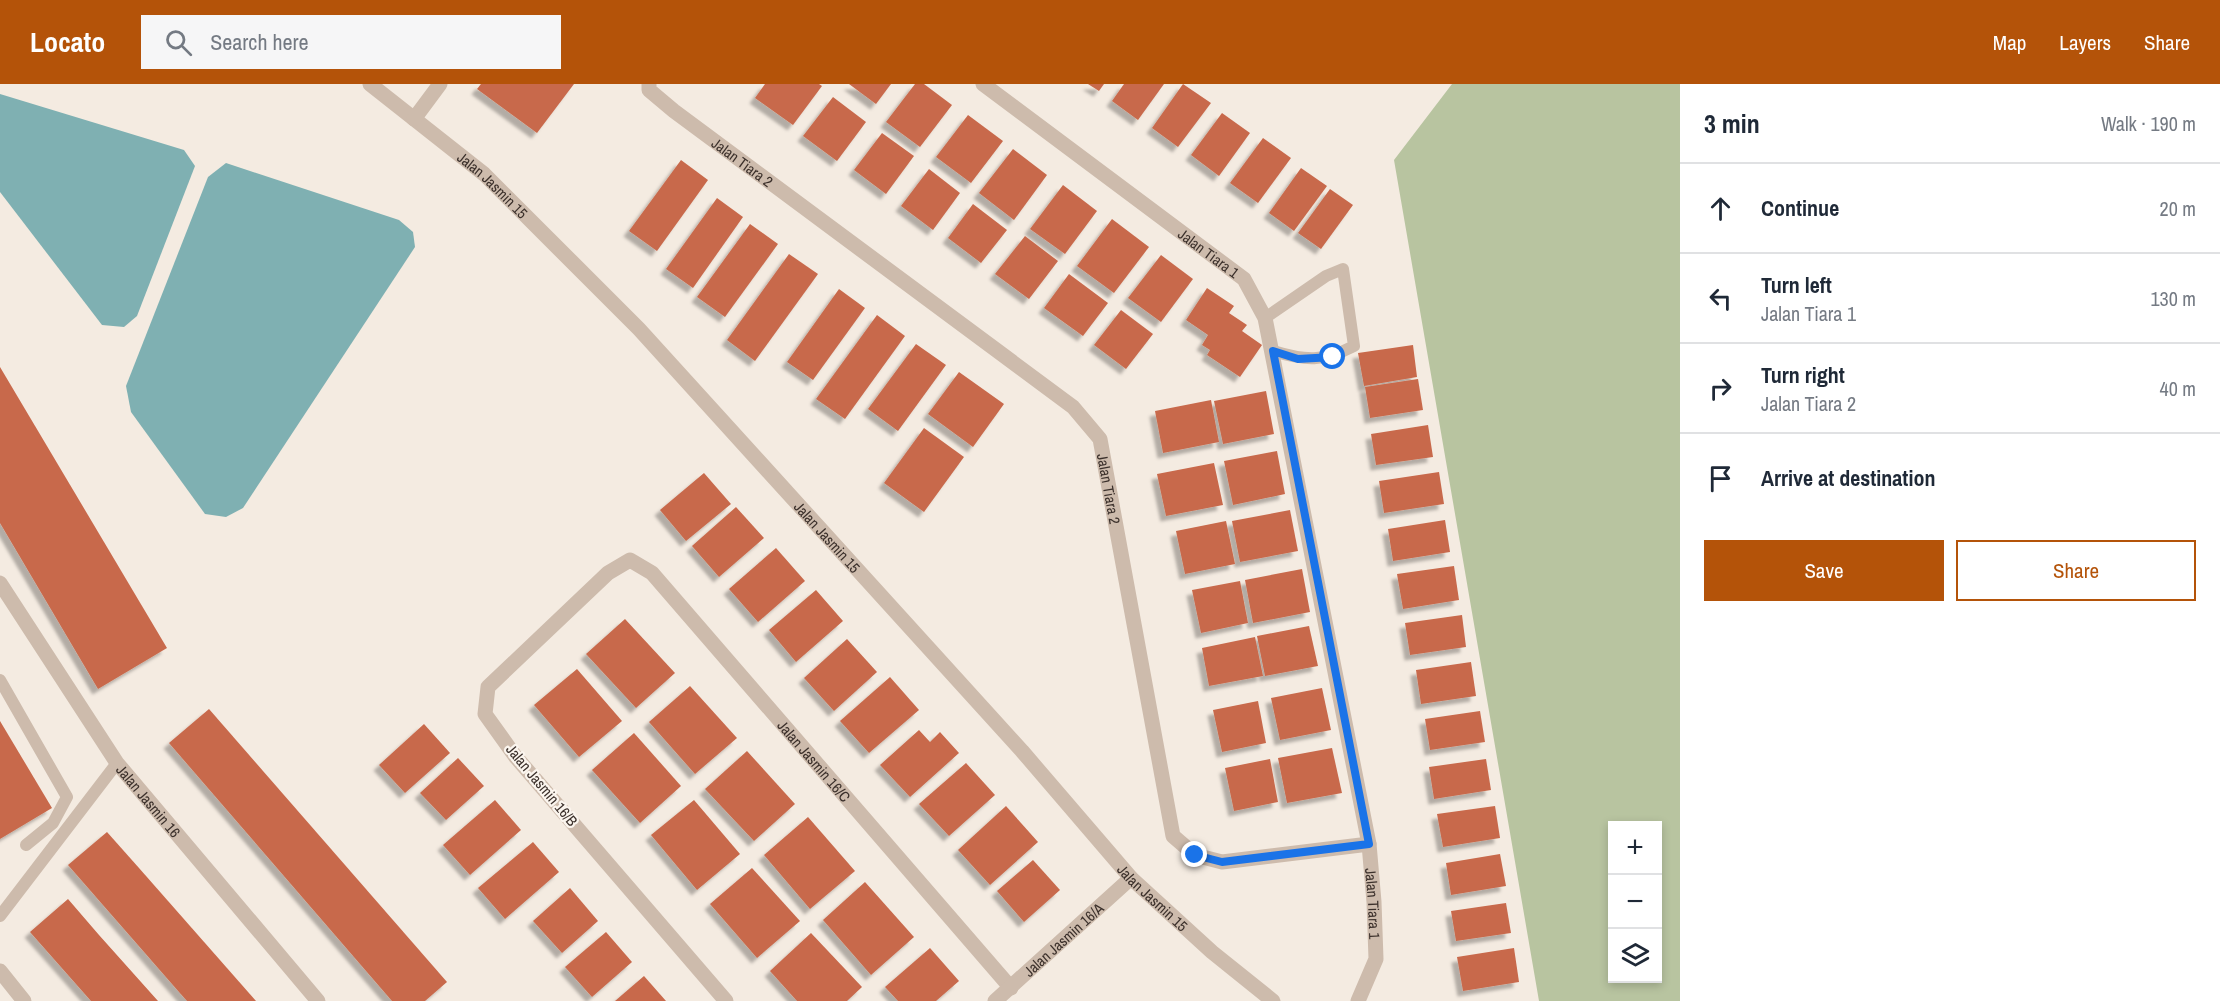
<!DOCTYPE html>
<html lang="en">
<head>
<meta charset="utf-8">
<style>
	body { margin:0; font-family:"Archivo Narrow",sans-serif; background:#f6f6f7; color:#1f2937 }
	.controls { position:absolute; right:18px; bottom:18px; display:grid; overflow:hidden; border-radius:0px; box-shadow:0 3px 9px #0003 }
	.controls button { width:54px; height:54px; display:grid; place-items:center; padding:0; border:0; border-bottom:2px solid #e0e1e3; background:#fff; color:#1f2937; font:30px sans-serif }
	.stop { position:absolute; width:18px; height:18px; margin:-14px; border:4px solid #1a73e8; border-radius:50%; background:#fff }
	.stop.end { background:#1a73e8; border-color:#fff; box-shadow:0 2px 6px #0008 }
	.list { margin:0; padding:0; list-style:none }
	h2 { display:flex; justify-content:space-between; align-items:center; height:78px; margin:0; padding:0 24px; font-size:26px }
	h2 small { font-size:20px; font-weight:400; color:#747a83 }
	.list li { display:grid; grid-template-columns:39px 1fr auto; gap:18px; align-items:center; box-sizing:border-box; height:90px; padding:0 24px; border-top:2px solid #e0e1e3 }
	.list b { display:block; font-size:22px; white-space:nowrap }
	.list p { margin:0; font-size:20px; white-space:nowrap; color:#747a83 }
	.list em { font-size:20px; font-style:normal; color:#747a83 }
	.actions { display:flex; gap:12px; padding:18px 24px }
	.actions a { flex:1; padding:14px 0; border:2px solid #b45309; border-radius:0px; text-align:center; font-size:21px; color:#b45309 }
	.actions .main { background:#b45309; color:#fff }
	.icon { flex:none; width:33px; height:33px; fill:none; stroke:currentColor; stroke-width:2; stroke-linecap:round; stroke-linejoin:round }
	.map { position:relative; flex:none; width:1680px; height:917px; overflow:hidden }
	header { display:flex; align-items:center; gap:36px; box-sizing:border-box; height:84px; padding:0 30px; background:#b45309; color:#fff }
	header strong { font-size:28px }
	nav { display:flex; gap:33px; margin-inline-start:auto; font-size:21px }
	.search { width:420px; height:54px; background:#f6f6f7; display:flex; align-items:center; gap:15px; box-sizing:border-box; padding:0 21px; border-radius:0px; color:#747a83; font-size:22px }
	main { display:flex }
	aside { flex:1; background:#fff }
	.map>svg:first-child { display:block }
	.green { fill:#b8c4a0; fill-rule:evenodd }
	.water { fill:#7fb0b2 }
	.building { fill:#c8694b; filter:url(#shadow) }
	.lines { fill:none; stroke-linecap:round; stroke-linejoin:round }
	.lane { stroke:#cdbbac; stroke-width:12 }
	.street { stroke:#cdbbac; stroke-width:15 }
	.route { stroke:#1a73e8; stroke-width:8 }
	.labels { text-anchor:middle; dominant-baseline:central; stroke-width:4.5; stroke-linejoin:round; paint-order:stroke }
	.street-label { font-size:15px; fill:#3b302b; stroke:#fbf5ee }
</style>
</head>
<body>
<header>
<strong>Locato</strong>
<div class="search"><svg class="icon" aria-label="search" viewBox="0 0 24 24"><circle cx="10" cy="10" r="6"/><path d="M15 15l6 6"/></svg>Search here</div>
<nav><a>Map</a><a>Layers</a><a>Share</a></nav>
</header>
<main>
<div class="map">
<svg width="1680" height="917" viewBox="0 0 1680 917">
	<defs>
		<filter id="shadow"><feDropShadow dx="-5.5" dy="5.5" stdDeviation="1.5" flood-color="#0004"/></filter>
	</defs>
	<rect width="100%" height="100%" fill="#f4ebe1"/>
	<!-- green -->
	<path class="green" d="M1452 0H1680V917H1539L1394 76ZM1612 742H1658V894H1612Z"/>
	<!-- water -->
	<g class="water">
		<polygon points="0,10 184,66 195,82 137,232 124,243 102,241 0,108"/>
		<polygon points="226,79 399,136 413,148 415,163 243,424 226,433 205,430 131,328 126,302 208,93"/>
	</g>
	<!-- building -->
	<g class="building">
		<polygon points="481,0 574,0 537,49 477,5"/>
		<polygon points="765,0 819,0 822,2 793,41 755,14"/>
		<polygon points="849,0 891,0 876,20"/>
		<polygon points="915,0 924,0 952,21 920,63 886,38"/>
		<polygon points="1088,0 1104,0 1099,7"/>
		<polygon points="1124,0 1164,0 1138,36 1112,17"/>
		<polygon points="1183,0 1211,19 1178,63 1152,44"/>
		<polygon points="833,13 866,38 837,77 803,52"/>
		<polygon points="1222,29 1250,49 1219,92 1191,71"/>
		<polygon points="968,31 1003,57 971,99 936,73"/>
		<polygon points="882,49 914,72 886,110 854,86"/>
		<polygon points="1263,54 1291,74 1258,119 1230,99"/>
		<polygon points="1013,65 1047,91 1014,136 979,109"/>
		<polygon points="681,76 708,96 657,167 629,147"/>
		<polygon points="1301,84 1327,102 1294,147 1269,129"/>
		<polygon points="929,85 960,109 933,146 901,122"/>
		<polygon points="1063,101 1097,127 1065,170 1030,145"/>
		<polygon points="1330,105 1353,121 1321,165 1298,149"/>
		<polygon points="717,114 743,133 693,204 666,185"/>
		<polygon points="973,120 1007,146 981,179 948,154"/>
		<polygon points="1112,135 1149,163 1114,209 1077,182"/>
		<polygon points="750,140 778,160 725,233 697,213"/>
		<polygon points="1025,152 1058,177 1029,215 995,190"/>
		<polygon points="789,170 818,190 755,277 727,256"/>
		<polygon points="1161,171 1193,195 1161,238 1128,214"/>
		<polygon points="1069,190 1108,219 1083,252 1044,224"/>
		<polygon points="1207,204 1234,222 1229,229 1247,241 1242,247 1262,261 1240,293 1207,271 1210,266 1202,261 1208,251 1186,236"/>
		<polygon points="839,205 865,224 813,296 787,278"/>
		<polygon points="1121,226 1153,250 1126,285 1094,261"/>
		<polygon points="877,231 905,252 845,335 816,315"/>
		<polygon points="916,260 946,281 898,347 868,325"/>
		<polygon points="1413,261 1417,293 1364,302 1358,269"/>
		<polygon points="0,283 167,564 98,605 0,439"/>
		<polygon points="959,288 1004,320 973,363 928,330"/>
		<polygon points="1418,295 1423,326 1370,334 1365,303"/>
		<polygon points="1266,307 1274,350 1223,360 1214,317"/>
		<polygon points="1211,316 1219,358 1163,369 1155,327"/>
		<polygon points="1428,341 1433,373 1376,381 1371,350"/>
		<polygon points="924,344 964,373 924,428 884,399"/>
		<polygon points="1277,367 1285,410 1233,421 1224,377"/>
		<polygon points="1214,379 1223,421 1166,432 1157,390"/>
		<polygon points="1439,388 1444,420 1384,429 1379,397"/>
		<polygon points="704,389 731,420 686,457 660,426"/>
		<polygon points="736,423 764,454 719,493 692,462"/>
		<polygon points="1290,426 1298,467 1240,478 1232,437"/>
		<polygon points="1445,436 1450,468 1393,477 1388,445"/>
		<polygon points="1226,437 1235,480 1185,490 1176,447"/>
		<polygon points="776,464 805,497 758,538 729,505"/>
		<polygon points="1454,482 1459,516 1403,525 1397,490"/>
		<polygon points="1302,485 1310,528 1253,539 1245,496"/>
		<polygon points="1240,497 1248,539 1201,549 1192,506"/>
		<polygon points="816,506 843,537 796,578 769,546"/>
		<polygon points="1462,531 1466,563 1410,571 1405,539"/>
		<polygon points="625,535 675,589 636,624 586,570"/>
		<polygon points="1309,542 1318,582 1265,592 1257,552"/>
		<polygon points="1255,553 1263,592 1209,602 1202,564"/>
		<polygon points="847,555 877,588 834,627 804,594"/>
		<polygon points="1471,578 1476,612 1421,620 1416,586"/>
		<polygon points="577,585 622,637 579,673 534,621"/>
		<polygon points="890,593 919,626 869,669 840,637"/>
		<polygon points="690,602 737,654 695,690 649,638"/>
		<polygon points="1322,604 1331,646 1280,656 1271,614"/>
		<polygon points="1258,617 1266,659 1222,668 1213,626"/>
		<polygon points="209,625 447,898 425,917 392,917 169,659"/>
		<polygon points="1480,627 1485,658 1430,666 1425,635"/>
		<polygon points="0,637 52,724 0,755"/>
		<polygon points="424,640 450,669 405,709 379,681"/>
		<polygon points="919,646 930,658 940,648 959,669 910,713 880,681"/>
		<polygon points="634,649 681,702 640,739 592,686"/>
		<polygon points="1332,664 1342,709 1287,719 1278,674"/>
		<polygon points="747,667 795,720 754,757 705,705"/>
		<polygon points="458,674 484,702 446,736 420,709"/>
		<polygon points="1270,675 1278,718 1234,727 1225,684"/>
		<polygon points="1486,675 1491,706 1434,715 1429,683"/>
		<polygon points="966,679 995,711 949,752 919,720"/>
		<polygon points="495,716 521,746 470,791 443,761"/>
		<polygon points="694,716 740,770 697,806 651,751"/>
		<polygon points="1006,722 1038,758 990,801 958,766"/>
		<polygon points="1495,722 1500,754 1443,763 1437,730"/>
		<polygon points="808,733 855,787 810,825 764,771"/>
		<polygon points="107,748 139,784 256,917 187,917 179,908 68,781"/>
		<polygon points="533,758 559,788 505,835 478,804"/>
		<polygon points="1500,770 1506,802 1451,811 1446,779"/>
		<polygon points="1033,776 1060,806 1024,838 997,807"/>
		<polygon points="752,784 800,837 757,874 710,820"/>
		<polygon points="865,798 914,853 871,891 823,836"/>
		<polygon points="570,804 598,837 562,869 533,837"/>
		<polygon points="68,815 99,851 158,917 91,917 30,848"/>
		<polygon points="1506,819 1511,849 1456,857 1451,827"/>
		<polygon points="606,848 632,878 592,913 565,883"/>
		<polygon points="811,849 862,903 847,917 797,917 770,887"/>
		<polygon points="930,864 959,897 936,917 898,917 885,903"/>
		<polygon points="1514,864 1519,898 1463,907 1457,873"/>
		<polygon points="644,892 666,917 615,917"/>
	</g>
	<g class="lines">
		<!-- lane -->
		<g class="lane">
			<path d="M1265 234 1326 192 1343 185 1354 262C1323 278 1306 277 1273 267"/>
			<polyline points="0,596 67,713 53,739 26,761"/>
			<polyline points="0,832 117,679"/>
		</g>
		<!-- street -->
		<g class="street">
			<path id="s1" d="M370 0 484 90 639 245 1022 667 1131 794 1212 868 1273 917"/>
			<path id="s2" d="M649 0V6L674 27 1073 323 1100 355 1173 752 1195 771 1222 778 1369 760"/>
			<path id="s3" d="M983 0 1244 195 1265 234 1369 760 1374 818 1376 875 1358 917"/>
			<polyline points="414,35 440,0"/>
			<path id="s4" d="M0 499 117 679 318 917"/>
			<polyline points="0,887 24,917"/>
			<path id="s5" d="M726 917 515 672 485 630 488 603 608 489 630 476 652 489 1011 904"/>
			<path id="s6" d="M995 917 1131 794"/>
		</g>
	</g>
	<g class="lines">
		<!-- route -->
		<polyline class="route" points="1195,771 1222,778 1369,760 1273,267 1298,275 1333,273"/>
	</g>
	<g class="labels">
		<!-- street labels -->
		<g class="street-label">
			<text stroke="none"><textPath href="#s2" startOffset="124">Jalan Tiara 2</textPath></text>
			<text stroke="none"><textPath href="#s1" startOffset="159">Jalan Jasmin 15</textPath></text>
			<text stroke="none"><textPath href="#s3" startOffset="282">Jalan Tiara 1</textPath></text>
			<text stroke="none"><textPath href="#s2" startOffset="628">Jalan Tiara 2</textPath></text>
			<text stroke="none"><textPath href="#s1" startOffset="645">Jalan Jasmin 15</textPath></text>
			<text stroke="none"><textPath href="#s5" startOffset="867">Jalan Jasmin 16/C</textPath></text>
			<text transform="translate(542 701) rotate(50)">Jalan Jasmin 16/B</text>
			<text stroke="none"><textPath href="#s4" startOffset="264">Jalan Jasmin 16</textPath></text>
			<text stroke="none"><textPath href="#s1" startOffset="1131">Jalan Jasmin 15</textPath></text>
			<text stroke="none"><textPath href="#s3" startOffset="966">Jalan Tiara 1</textPath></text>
			<text stroke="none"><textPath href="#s6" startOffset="92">Jalan Jasmin 16/A</textPath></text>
		</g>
	</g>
</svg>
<div class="controls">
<button>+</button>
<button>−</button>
<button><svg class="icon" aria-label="layers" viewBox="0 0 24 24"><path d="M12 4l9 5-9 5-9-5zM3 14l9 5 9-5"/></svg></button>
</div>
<div class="stop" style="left:1333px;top:273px"></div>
<div class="stop end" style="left:1195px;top:771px"></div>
</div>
<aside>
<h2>3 min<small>Walk · 190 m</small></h2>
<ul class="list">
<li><svg class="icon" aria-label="ahead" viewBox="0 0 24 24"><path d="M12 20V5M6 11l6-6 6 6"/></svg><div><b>Continue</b></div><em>20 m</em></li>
<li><svg class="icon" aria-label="left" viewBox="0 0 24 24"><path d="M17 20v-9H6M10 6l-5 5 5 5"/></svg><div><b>Turn left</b><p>Jalan Tiara 1</p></div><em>130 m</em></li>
<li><svg class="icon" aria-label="right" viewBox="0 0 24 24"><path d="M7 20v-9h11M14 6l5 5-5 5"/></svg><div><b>Turn right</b><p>Jalan Tiara 2</p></div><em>40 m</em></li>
<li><svg class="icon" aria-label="arrive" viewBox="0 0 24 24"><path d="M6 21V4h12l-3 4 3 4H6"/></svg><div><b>Arrive at destination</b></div></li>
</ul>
<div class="actions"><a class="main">Save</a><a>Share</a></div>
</aside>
</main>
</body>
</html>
